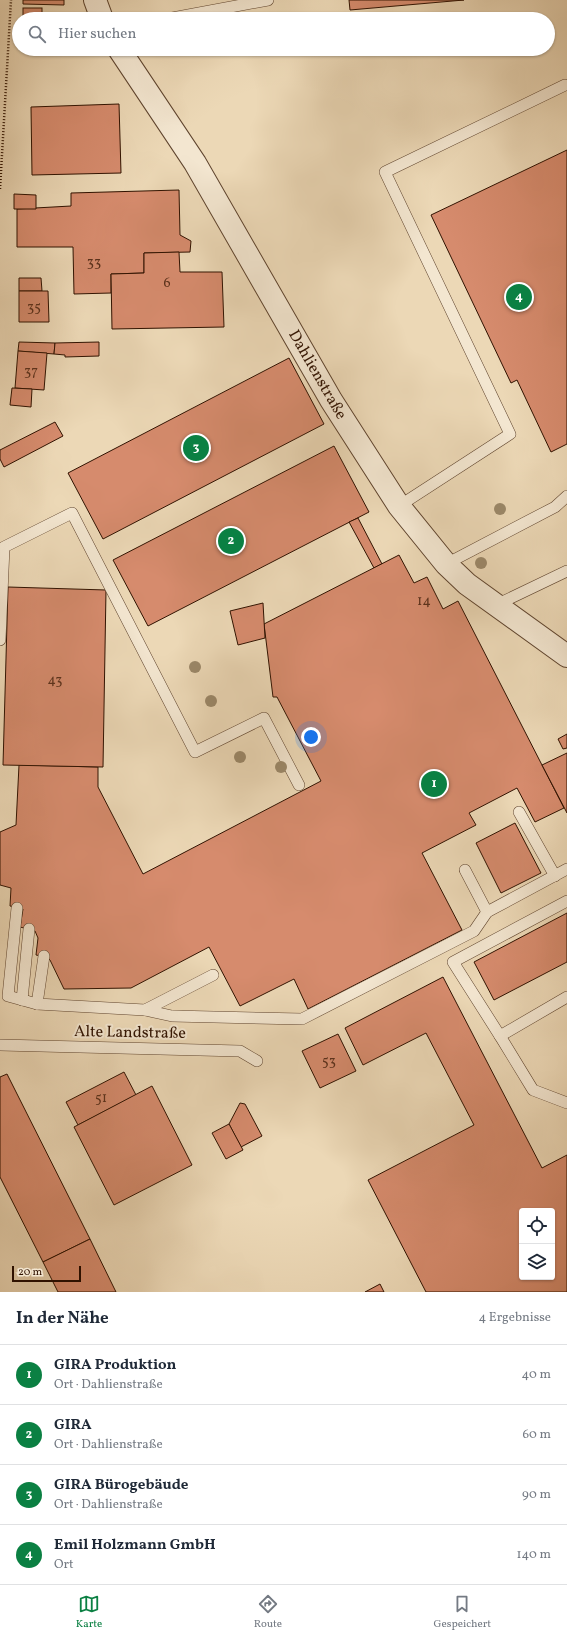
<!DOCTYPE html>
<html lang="de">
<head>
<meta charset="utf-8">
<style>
	body { margin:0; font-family:Vollkorn,serif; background:#f2f2f3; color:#1f2937 }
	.controls { position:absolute; right:12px; bottom:12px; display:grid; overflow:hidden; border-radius:4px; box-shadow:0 1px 3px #0004 }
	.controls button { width:36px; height:36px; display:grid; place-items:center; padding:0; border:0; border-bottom:1px solid #e0e1e3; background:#fff; color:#1f2937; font:20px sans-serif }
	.scale { position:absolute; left:12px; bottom:10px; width:69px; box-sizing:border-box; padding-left:4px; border:2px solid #301200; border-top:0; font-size:11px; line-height:14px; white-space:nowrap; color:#301200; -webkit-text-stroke:3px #f3e6d0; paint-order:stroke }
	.you { position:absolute; left:311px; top:737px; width:14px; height:14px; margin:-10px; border:3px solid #fff; border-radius:50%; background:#1a73e8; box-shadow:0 0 0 6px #1a73e833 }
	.badge { display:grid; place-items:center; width:26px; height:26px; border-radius:50%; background:#0b8043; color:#fff; font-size:13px; font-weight:700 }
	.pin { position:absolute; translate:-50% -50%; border:2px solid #fff; box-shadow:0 1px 4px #0006 }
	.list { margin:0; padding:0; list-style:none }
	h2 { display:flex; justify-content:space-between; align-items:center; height:52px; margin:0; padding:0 16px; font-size:17px }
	h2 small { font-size:13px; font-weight:400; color:#747a83 }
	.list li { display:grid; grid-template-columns:26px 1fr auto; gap:12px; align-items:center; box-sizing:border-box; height:60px; padding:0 16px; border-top:1px solid #e0e1e3 }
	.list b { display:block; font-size:15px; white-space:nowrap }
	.list p { margin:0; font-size:13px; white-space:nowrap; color:#747a83 }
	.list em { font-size:13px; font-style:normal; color:#747a83 }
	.icon { flex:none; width:22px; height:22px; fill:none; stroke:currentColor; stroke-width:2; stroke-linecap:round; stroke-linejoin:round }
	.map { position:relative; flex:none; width:567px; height:1292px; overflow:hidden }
	.search { position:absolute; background:#fff; box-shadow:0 1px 3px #0004; left:12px; right:12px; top:12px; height:44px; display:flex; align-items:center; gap:10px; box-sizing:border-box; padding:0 14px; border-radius:22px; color:#747a83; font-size:15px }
	.sheet { height:292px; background:#fff }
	nav { display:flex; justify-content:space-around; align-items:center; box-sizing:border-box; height:56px; border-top:1px solid #e0e1e3; background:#fff; font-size:11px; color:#747a83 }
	nav a { display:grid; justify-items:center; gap:2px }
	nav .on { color:#0b8043 }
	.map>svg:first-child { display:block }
	.building { fill:#d68b6d; stroke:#301200; fill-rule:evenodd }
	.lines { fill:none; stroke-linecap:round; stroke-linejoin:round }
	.lane-casing { stroke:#5f442e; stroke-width:12 }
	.street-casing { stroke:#5f442e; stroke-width:24 }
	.path { stroke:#301200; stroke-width:2.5; stroke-dasharray:1 2; stroke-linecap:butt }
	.lane { stroke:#f3e6d0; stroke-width:11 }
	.street { stroke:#f3e6d0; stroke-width:22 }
	.tree { fill:#9b8869 }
	.labels { text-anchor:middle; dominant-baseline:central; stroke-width:4; stroke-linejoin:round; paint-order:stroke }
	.number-label { font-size:14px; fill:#5a301b }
	.street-label { font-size:16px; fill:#301200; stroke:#f3e6d0 }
</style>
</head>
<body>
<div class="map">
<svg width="567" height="1292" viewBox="0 0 567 1292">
	<rect width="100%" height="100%" fill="#ecd8b6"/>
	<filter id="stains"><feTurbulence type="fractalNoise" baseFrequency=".005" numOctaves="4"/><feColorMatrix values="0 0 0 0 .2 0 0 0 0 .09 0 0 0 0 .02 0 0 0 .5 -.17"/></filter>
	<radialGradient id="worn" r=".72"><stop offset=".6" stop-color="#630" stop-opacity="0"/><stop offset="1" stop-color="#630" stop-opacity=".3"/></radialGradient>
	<!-- building -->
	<g class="building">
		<polygon points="23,0 64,0 64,5 23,4"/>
		<polygon points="349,0 464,0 350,10"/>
		<rect x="23" y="8" width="19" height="11"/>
		<polygon points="119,104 121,173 32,175 31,107"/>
		<polygon points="567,150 567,444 551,452 517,380 511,383 431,215"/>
		<polygon points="179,190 180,235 191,241 190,252 144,253 144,273 111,274 111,293 74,294 73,247 17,247 17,209 71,206 71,193"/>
		<polygon points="14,194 36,195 36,209 14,209"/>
		<polygon points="179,252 180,272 222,272 224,327 112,329 111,274 144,273 144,253"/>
		<polygon points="19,278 41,278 42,291 19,291"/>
		<polygon points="19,291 48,291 49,322 19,322"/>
		<polygon points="19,342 55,343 54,354 18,351"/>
		<polygon points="99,342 99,356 65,357 65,355 54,354 55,343"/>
		<polygon points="18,351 47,353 44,390 15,388"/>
		<polygon points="289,358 324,424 103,539 68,473"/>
		<polygon points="12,388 32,389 31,407 10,405"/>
		<polygon points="55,422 63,436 4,467 0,459 0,450"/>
		<polygon points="334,446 369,512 148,626 113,560"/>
		<polygon points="358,518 382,564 374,568 349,522"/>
		<polygon points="399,555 414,583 427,577 443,609 458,601 564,808 535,822 517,788 469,813 476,825 422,853 462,930 308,1009 294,979 240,1006 209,947 131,988 64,989 50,960 47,957 36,955 38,938 35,931 20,927 23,909 10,906 11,888 0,885 0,832 16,825 19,765 98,767 98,787 143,874 321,781 277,697 273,697 264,624"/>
		<polygon points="8,587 106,590 103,767 3,765"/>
		<polygon points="263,603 265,638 238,645 230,611"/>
		<polygon points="567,734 567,748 563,749 558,739"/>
		<polygon points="567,753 567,813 542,765"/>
		<polygon points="515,823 541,873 501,893 476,843"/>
		<polygon points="567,913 567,962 494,1000 474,962"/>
		<path d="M443 977 542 1168 567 1155V1292H426L368 1180 474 1125 426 1033 363 1065 345 1028ZM522 1211H552V1277H522Z"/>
		<polygon points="338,1034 356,1071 320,1088 302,1051"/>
		<polygon points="124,1072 136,1095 78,1125 66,1102"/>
		<polygon points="7,1074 90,1239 43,1262 0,1177 0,1077"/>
		<polygon points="152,1086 192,1165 114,1205 74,1127"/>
		<polygon points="240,1103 245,1104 262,1136 241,1147 229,1124"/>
		<polygon points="229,1124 243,1150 226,1159 212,1133"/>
		<polygon points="90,1239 116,1292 58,1292 43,1262"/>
		<polygon points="380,1284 384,1292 365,1292"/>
	</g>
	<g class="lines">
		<!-- lane casing -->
		<g class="lane-casing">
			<g id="lane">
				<polyline points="167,19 268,0"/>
				<polyline points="399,506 510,434 385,172 565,85"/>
				<polyline points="446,564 555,507 567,496"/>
				<polyline points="496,605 567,571"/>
				<polyline points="0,640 4,547 72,513 195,752 264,718 299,785"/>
				<polyline points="519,812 555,876"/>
				<polyline points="465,870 487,912"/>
				<polyline points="567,901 453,962 500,1036 567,997"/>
				<polyline points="17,908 8,996 37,1004"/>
				<polyline points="44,956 37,1004 145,1010 213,975"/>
				<polyline points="22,1000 29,929"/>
				<polyline points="145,1010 172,1016 302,1019 474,931 487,912 567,869"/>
				<polyline points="500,1036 533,1090 567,1103"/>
				<polyline points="0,1045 240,1051 257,1061"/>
			</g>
		</g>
		<!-- street casing -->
		<g class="street-casing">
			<g id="street">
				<polyline points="95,0 102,19"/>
				<polyline points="119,49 195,163 331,400 399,506 446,564 467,584 567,656"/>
			</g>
		</g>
		<!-- path -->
		<polyline class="path" points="0,189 11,0"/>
		<!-- lane -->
		<use href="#lane" class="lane"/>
		<!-- street -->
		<use href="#street" class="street"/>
	</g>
	<!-- trees -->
	<g class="tree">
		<circle cx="500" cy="509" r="6"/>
		<circle cx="481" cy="563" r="6"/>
		<circle cx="195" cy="667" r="6"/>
		<circle cx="211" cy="701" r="6"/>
		<circle cx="240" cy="757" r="6"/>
		<circle cx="281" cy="767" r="6"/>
	</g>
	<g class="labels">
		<!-- number labels -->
		<g class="number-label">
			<text x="94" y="262">33</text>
			<text x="167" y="283">6</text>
			<text x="34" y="307">35</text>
			<text x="31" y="371">37</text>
			<text x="424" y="601">14</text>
			<text x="55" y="680">43</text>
			<text x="329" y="1061">53</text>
			<text x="101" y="1098">51</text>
		</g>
		<!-- street labels -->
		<g class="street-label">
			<text transform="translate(317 375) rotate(60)">Dahlienstraße</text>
			<text transform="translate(130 1033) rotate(1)">Alte Landstraße</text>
		</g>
	</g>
	<rect width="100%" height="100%" filter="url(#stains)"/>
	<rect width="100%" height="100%" fill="url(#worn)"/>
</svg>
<div class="controls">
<button><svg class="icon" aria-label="locate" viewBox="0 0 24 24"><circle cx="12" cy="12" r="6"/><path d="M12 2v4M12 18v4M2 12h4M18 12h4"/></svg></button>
<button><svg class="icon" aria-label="layers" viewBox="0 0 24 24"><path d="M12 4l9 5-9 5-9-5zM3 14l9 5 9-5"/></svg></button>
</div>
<div class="scale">20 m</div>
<div class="you"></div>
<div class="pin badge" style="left:434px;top:784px">1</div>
<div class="pin badge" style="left:231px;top:541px">2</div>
<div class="pin badge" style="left:196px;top:448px">3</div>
<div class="pin badge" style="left:519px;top:297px">4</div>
<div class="search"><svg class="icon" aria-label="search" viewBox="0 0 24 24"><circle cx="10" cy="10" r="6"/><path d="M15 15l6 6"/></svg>Hier suchen</div>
</div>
<section class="sheet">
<h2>In der Nähe<small>4 Ergebnisse</small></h2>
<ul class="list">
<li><span class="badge">1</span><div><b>GIRA Produktion</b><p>Ort · Dahlienstraße</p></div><em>40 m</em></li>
<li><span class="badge">2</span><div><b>GIRA</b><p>Ort · Dahlienstraße</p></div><em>60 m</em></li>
<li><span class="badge">3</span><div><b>GIRA Bürogebäude</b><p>Ort · Dahlienstraße</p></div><em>90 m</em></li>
<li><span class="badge">4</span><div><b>Emil Holzmann GmbH</b><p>Ort</p></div><em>140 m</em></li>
</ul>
</section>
<nav>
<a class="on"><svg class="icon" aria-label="map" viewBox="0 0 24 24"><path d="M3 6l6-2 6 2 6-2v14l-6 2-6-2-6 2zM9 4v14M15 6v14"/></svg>Karte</a>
<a><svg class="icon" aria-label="directions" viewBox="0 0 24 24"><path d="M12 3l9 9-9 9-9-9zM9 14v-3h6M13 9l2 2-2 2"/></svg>Route</a>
<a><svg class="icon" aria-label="saved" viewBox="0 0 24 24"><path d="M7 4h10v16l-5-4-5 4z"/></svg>Gespeichert</a>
</nav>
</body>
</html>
